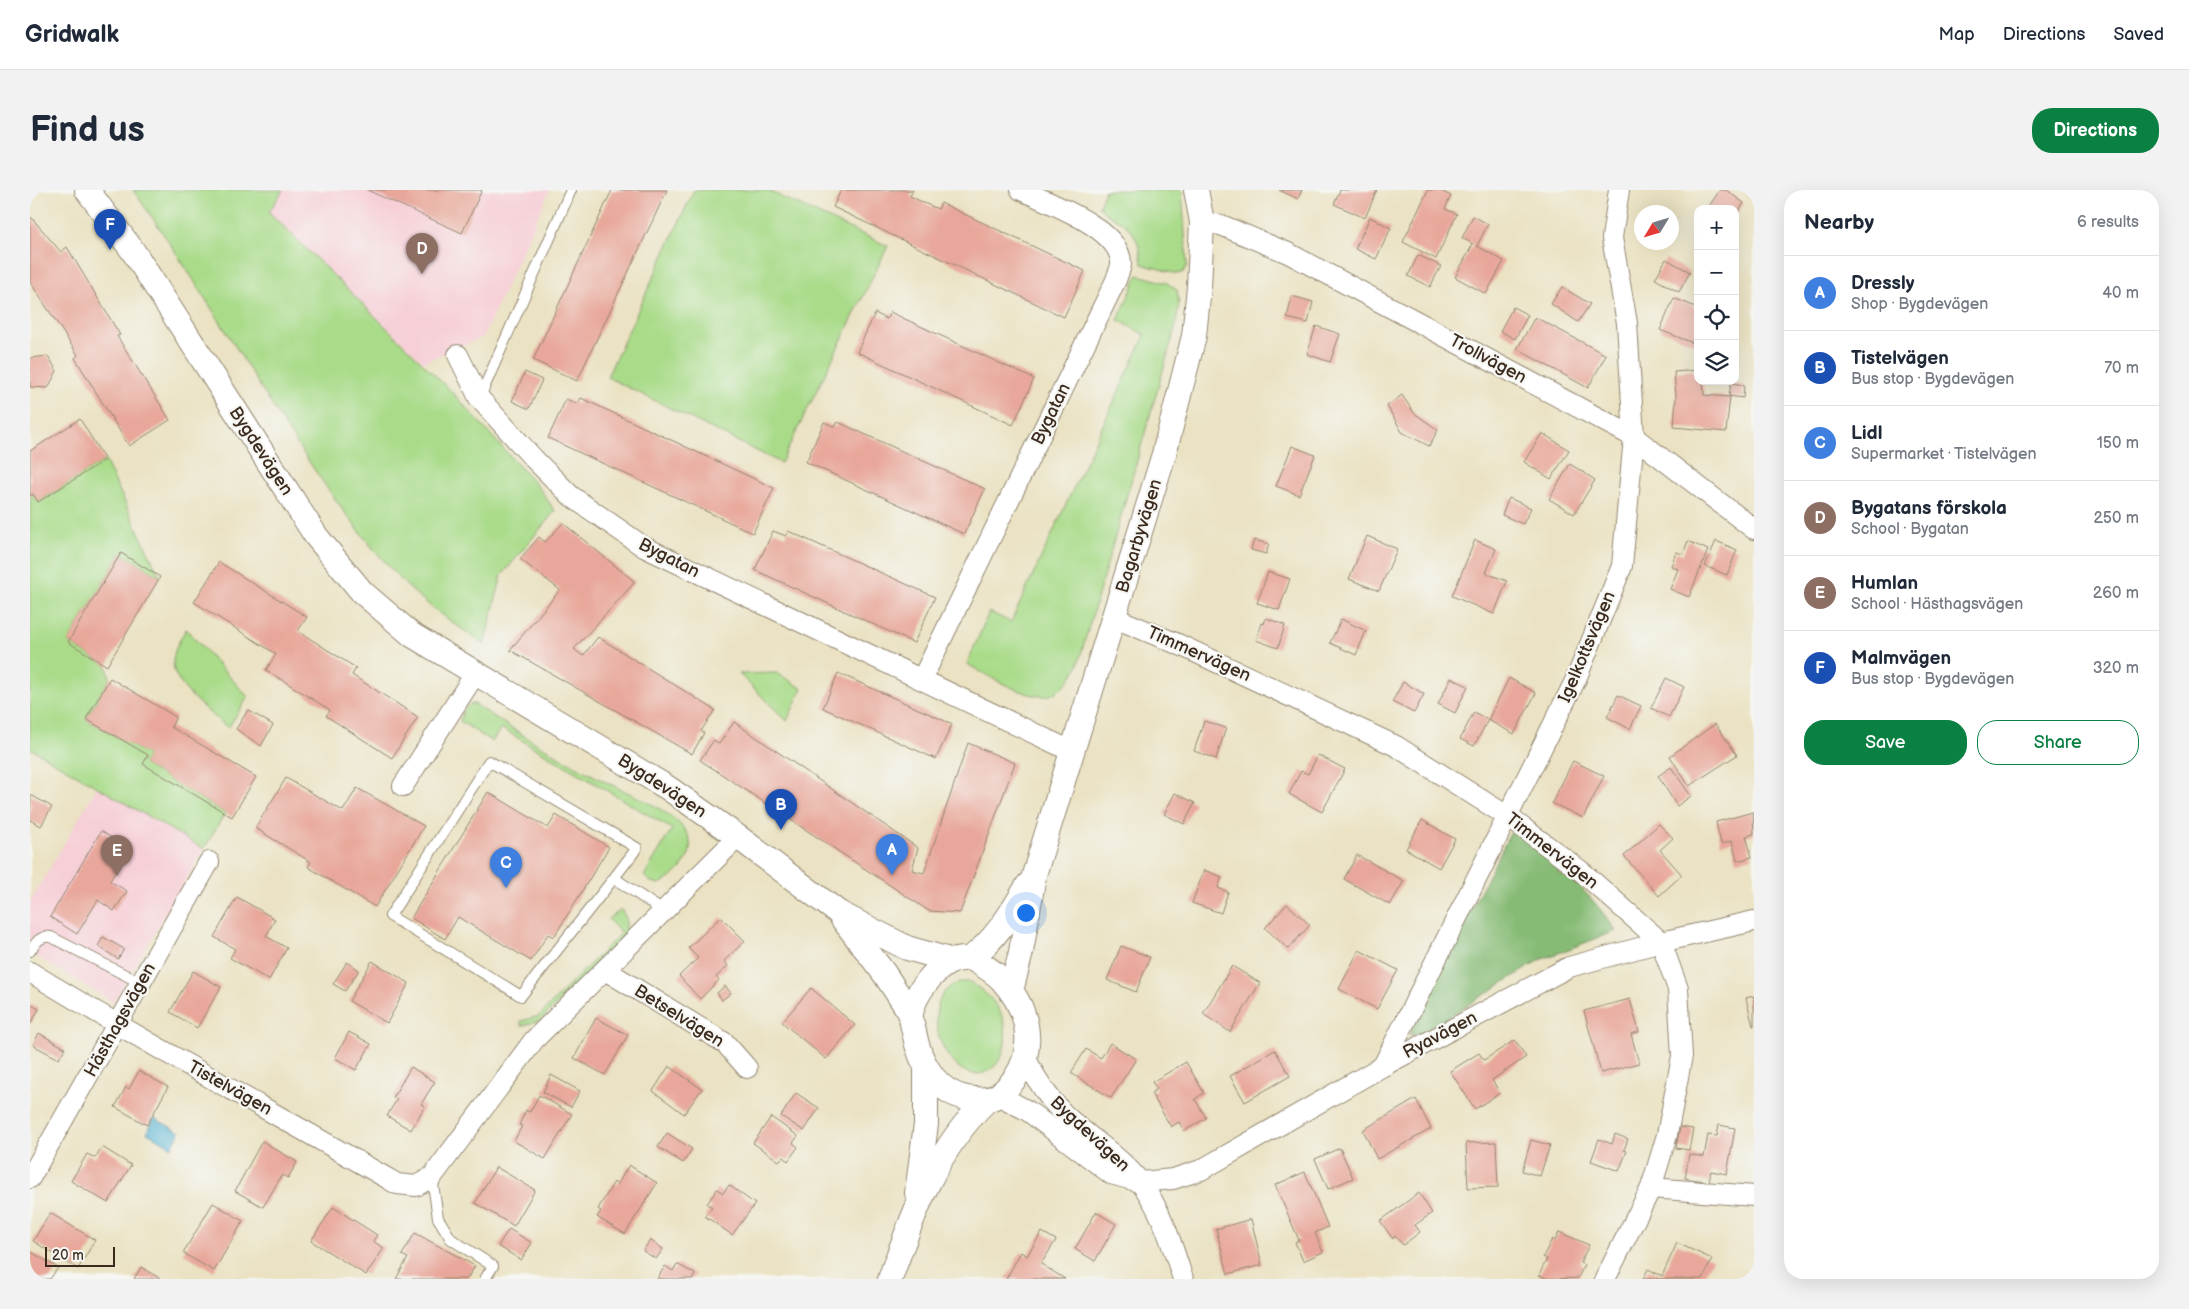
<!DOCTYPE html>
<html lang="en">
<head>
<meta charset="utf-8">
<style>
	body { margin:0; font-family:"Balsamiq Sans",sans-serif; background:#f2f2f3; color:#1f2937 }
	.controls { position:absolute; right:15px; top:15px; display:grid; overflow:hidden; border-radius:10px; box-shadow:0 5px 20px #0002 }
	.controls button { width:45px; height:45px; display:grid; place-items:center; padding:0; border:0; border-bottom:1px solid #e0e1e3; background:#fff; color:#1f2937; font:25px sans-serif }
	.compass { position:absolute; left:1604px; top:15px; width:45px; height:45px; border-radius:50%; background:#fff; box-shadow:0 5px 20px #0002; rotate:232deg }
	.scale { position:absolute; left:15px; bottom:12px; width:70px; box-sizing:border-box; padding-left:5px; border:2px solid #3b2a1e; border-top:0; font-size:14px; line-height:18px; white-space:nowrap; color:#3b2a1e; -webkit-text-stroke:4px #f6f6f2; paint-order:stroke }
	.you { position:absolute; left:995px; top:722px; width:18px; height:18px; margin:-12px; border:4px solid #fff; border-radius:50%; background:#1a73e8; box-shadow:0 0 0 8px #1a73e833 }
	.badge { display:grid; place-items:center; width:32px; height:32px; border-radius:50%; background:#0b8043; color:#fff; font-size:16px; font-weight:700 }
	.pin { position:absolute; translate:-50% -41px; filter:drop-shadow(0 1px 2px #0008) }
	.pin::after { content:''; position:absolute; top:26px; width:18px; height:15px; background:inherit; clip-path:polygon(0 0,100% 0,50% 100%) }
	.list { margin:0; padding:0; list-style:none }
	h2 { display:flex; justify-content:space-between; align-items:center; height:65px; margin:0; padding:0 20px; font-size:21px }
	h2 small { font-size:16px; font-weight:400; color:#747a83 }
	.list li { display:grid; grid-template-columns:32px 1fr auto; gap:15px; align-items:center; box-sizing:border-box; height:75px; padding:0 20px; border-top:1px solid #e0e1e3 }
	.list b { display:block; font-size:19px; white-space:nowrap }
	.list p { margin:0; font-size:16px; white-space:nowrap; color:#747a83 }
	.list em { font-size:16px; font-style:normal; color:#747a83 }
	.actions { display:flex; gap:10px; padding:15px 20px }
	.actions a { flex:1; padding:11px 0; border:1px solid #0b8043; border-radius:20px; text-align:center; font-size:18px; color:#0b8043 }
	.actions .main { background:#0b8043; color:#fff }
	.icon { flex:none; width:28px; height:28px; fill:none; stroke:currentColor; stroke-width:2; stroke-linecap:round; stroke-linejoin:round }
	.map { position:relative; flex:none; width:1724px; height:1089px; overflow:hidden; border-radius:20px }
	header { display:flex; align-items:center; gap:30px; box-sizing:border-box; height:70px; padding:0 25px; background:#fff; border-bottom:1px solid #e0e1e3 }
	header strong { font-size:24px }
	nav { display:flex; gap:28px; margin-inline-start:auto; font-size:18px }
	.intro { display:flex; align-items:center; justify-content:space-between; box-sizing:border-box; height:120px; padding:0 30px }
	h1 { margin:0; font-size:35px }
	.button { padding:12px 22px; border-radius:20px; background:#0b8043; color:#fff; font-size:18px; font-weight:700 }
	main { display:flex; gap:30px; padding:0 30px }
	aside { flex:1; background:#fff; border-radius:20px; box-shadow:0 5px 20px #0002 }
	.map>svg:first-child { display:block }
	.built { fill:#f6cfd7 }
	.green { fill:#a9db89; stroke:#728254 }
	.forest { fill:#86bb75; stroke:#60724a }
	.water { fill:#52b2d1; stroke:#466e78 }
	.building { fill:#e8a79a }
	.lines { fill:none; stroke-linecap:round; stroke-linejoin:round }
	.service-casing { stroke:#928670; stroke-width:12 }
	.minor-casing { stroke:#928670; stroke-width:22 }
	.tertiary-casing { stroke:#928670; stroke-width:26 }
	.service { stroke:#fff; stroke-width:10 }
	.minor { stroke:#fff; stroke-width:20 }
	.tertiary { stroke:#fff; stroke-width:24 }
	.labels { text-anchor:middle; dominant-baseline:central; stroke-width:4.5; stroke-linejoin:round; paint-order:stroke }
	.street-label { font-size:18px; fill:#3b2a1e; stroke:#f6f6f2 }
</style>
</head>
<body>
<header>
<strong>Gridwalk</strong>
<nav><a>Map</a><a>Directions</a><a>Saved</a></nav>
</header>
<div class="intro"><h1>Find us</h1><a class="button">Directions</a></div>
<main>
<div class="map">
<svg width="1724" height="1089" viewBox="0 0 1724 1089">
	<rect width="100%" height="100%" fill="#f6f6f2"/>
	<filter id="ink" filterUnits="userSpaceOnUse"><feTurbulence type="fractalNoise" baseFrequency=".02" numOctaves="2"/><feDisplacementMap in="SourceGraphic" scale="10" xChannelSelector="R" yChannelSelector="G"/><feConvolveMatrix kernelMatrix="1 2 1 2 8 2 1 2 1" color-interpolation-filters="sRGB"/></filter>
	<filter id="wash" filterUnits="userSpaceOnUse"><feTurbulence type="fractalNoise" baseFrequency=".0096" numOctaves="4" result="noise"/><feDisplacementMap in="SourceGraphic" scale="20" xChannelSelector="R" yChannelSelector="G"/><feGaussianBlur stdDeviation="1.12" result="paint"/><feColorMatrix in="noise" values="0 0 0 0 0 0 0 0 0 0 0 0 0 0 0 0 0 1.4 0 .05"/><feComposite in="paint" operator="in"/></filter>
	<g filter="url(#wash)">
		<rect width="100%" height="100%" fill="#eae2c2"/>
		<!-- built -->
		<g class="built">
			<polygon points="253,0 520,0 453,147 393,172 239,22"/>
			<polygon points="67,597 174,659 84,812 0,763 0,712"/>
		</g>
		<!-- green -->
		<g class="green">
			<path d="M103 0H253L239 22 421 201 509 298 525 321 472 385 454 455C428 436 399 417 376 395 331 349 295 296 259 242 207 161 159 78 103 0Z"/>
			<polygon points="664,0 736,0 858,56 751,273 577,187"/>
			<path d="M1075 0H1152L1157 75 1154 82 1147 84 1112 74C1110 55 1106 40 1088 30 1080 26 1074 24 1069 16Z"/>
			<path d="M1108 85 1137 93 1147 100 1149 114 1145 139 1047 478C1040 489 1033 500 1020 505 1000 512 955 484 937 474L959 422 981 432 1115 145 1088 130Z"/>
			<polygon points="75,270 130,387 91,363 38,452 77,476 80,488 56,529 118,565 113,574 195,623 174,659 0,558 0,306 3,304 8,312"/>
			<path d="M156 439 218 507 198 538C182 524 141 495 143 471 144 459 150 450 156 439Z"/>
			<polygon points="747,483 772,498 757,531 709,484"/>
			<path d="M440 514H445C484 541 525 565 566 587 592 601 638 617 655 640 671 662 648 686 629 694L619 691 614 686 642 639 471 538 462 552 430 531 433 521Z"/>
			<polygon points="590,720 592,721 596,728 596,743 511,830 491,836 491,831 509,826 591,743 578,729"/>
			<path d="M930 792H940C951 799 961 807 968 818 980 838 979 875 953 883 914 894 883 806 930 792Z"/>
		</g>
		<!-- forest -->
		<path class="forest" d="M1482 640C1524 672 1556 696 1586 741L1510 770 1393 843 1379 845 1397 804Z"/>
		<!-- water -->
		<polygon class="water" points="124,928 150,942 142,957 117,943"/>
		<g id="blocks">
			<!-- building -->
			<g class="building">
				<polygon points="337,0 452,0 432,43"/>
				<polygon points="582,0 637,0 547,191 503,170"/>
				<polygon points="811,0 883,0 880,6 896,14 908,19 911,13 1055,81 1034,127 803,17"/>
				<polygon points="1249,0 1272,0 1268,9"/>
				<polygon points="1310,0 1347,0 1335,28 1304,14"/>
				<polygon points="1398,0 1409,0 1421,6 1415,19 1427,24 1406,69 1373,52"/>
				<polygon points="1690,0 1696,0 1714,13 1705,27 1705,19 1677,19"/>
				<polygon points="0,26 31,62 37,57 90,145 87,146 140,230 99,256 45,168 48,165 0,92"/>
				<polygon points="1443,26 1458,34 1447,56 1474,71 1456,104 1425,87 1443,54 1432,48"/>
				<polygon points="1340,27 1361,38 1346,69 1325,59"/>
				<polygon points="1388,65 1411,76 1400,97 1378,86"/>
				<polygon points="1636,69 1660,82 1649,102 1625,89"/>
				<polygon points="1532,97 1560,114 1548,132 1521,114"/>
				<polygon points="1262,106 1283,112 1278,133 1257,128"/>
				<polygon points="1644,108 1668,118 1668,155 1630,140"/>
				<polygon points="1483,117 1498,125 1485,149 1470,141"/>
				<polygon points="860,122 1004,189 983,235 827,162 845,123 857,129"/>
				<polygon points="1505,127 1576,165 1558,198 1487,159"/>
				<polygon points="1286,136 1310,144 1300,172 1277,164"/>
				<polygon points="18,166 27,181 18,198 0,197 0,168"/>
				<polygon points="1668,180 1668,191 1673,191 1674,205 1700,207 1696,242 1644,237 1646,205 1644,182"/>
				<polygon points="495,182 512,190 499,219 482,211"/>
				<polygon points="1701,193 1714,195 1713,208 1699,206"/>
				<polygon points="1372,205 1384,223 1408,240 1399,256 1372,242 1357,216"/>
				<polygon points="551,208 744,298 723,343 518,248 536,209 547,214"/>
				<polygon points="50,229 75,270 8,312 3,304 0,306 0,261"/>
				<polygon points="794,232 805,237 808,232 955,299 934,344 776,272"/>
				<polygon points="1512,243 1539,260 1521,289 1494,272"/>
				<polygon points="1262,256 1285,265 1269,305 1246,296"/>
				<polygon points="1540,274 1565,290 1544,324 1519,309"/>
				<polygon points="1479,308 1501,318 1493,334 1472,325"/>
				<polygon points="533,333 605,392 544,459 553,466 568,447 685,520 671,541 674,543 662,564 480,460 530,400 490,369 509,347 515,352"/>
				<polygon points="743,341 756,346 758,341 905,407 884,453 725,380"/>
				<polygon points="1337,346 1367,359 1349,401 1319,389"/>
				<polygon points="1224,350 1239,354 1236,364 1221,360"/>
				<polygon points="1445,350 1466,359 1456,383 1477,391 1464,424 1422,406"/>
				<polygon points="1658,351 1678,360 1659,407 1640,399 1648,379 1641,376 1646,362 1653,364"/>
				<polygon points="1686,351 1707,360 1697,385 1675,376"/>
				<polygon points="91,363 130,387 77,476 38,452"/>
				<polygon points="189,372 277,427 268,441 326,478 322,485 388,527 362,568 296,526 300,520 236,480 246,464 164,412"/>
				<polygon points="1238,382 1260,389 1249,420 1227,413"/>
				<polygon points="1236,428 1255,435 1248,458 1226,450 1232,433 1234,434"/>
				<polygon points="1311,429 1336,441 1326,465 1300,453"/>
				<polygon points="808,483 922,534 906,569 793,518"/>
				<polygon points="80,488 146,527 141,537 226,587 202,627 113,574 118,565 56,529"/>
				<polygon points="1421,488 1438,496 1425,523 1408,514"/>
				<polygon points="1479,488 1506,503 1484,544 1458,530"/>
				<polygon points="1636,488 1654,497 1639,527 1621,518"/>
				<polygon points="1373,492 1394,504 1384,523 1362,512"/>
				<polygon points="1588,505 1611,516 1600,539 1577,527"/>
				<polygon points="218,520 243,535 231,556 206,539"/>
				<polygon points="1444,522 1458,530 1444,556 1430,549"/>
				<polygon points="1174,531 1196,538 1186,569 1164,561"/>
				<polygon points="704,532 888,658 882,680 894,683 938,553 985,573 930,723 899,721 670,570 684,550 689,554"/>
				<polygon points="1685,534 1707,565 1659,596 1640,566"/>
				<polygon points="1288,565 1315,579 1292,622 1259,604 1271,581 1278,584"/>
				<polygon points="1543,571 1574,586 1553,628 1522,613"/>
				<polygon points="1641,577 1661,606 1647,616 1628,586"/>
				<polygon points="256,588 313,621 327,598 394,636 345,717 278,677 281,672 225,638"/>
				<polygon points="458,602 518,638 526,625 579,657 524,747 518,744 501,771 428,727 415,749 381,728"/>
				<polygon points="1145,603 1165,613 1154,634 1134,624"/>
				<polygon points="1,605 22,617 11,636 0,630"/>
				<polygon points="1723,622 1724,644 1716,646 1722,667 1707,671 1702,651 1691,654 1686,632"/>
				<polygon points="1392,630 1425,649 1409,678 1376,659"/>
				<polygon points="1629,634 1643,648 1630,660 1652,685 1629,706 1594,666"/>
				<polygon points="71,641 99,659 80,691 97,701 84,721 68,710 47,744 20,727"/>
				<polygon points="1327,665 1374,691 1360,715 1314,689"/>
				<polygon points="1174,680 1192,687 1188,698 1198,702 1191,723 1162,713"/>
				<polygon points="207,707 245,729 236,746 257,758 239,790 200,768 205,759 184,747"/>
				<polygon points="1257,714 1280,735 1258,759 1235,738"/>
				<polygon points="691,727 715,751 694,771 698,776 686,787 689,790 670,809 649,786 668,768 658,758"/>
				<polygon points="73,747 94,759 88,769 68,756"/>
				<polygon points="1091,756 1120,767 1106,802 1077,790"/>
				<polygon points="1329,760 1368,780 1347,819 1309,799"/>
				<polygon points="342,771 379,793 357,833 319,811"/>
				<polygon points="317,772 329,780 315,801 303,794"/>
				<polygon points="1202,776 1230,793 1200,842 1173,824"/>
				<polygon points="163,781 191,797 167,838 140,822"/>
				<polygon points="695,796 701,803 692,810 687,803"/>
				<polygon points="781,798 825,835 796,869 752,832"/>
				<polygon points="1724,806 1724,836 1723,836 1716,808"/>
				<polygon points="1600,809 1609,842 1601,844 1609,873 1571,883 1554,821"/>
				<polygon points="0,814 9,819 0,835"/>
				<polygon points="566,828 598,845 575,885 544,868"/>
				<polygon points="319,842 341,854 326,880 305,868"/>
				<polygon points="9,843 35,858 29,869 3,855"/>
				<polygon points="1485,850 1496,867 1462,890 1470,903 1445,919 1420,881 1449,863 1454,870"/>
				<polygon points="1080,853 1106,869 1081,908 1041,883 1056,859 1071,868"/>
				<polygon points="1245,860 1260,886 1215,912 1200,886"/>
				<polygon points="1156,872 1174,903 1165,909 1176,928 1154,941 1149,932 1141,937 1121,903 1127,899 1122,892"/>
				<polygon points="639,876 672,899 654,924 623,901"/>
				<polygon points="381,877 405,892 391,914 395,916 381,940 357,926 367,909 363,907"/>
				<polygon points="109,881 138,897 117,935 85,917 96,897 99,899"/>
				<polygon points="521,885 550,901 541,917 513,902"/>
				<polygon points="766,903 789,918 774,941 751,926"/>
				<polygon points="509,905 542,924 515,969 484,951 492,936 489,935 496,920 500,922"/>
				<polygon points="1386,909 1401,939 1347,969 1333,940"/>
				<polygon points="741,927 768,946 763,953 768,957 758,971 753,967 749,971 723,953"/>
				<polygon points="1689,935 1705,938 1697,984 1681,981 1679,992 1655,988 1659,964 1674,967 1678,945 1687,946"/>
				<polygon points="1650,937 1663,939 1659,960 1646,958"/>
				<polygon points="637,943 662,959 653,973 628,957"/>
				<polygon points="1585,944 1598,949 1594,960 1597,961 1589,981 1561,971 1569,949 1582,954"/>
				<polygon points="1501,950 1520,955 1510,986 1492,981"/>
				<polygon points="232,951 267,972 258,988 252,985 233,1017 205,1001"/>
				<polygon points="1466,952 1468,997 1438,998 1436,953"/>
				<polygon points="72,957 101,975 78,1013 41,991 57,964 65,968"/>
				<polygon points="1310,958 1323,988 1298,999 1285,969"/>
				<polygon points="599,975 627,993 595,1044 567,1027 571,1021 568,1019 584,992 587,995"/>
				<polygon points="466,977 505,1000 484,1036 445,1013"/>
				<polygon points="1275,982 1298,1037 1285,1043 1293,1062 1273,1071 1265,1052 1269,1050 1245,995"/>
				<polygon points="699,995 725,1014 702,1045 675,1026 682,1017 677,1014 687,999 693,1003"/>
				<polygon points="1389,1003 1402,1023 1385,1035 1390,1042 1373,1055 1365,1046 1363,1049 1350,1031"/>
				<polygon points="183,1013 213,1031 184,1081 153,1063"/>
				<polygon points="303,1017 347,1045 343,1051 354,1058 336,1085 281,1051"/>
				<polygon points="1066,1022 1086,1034 1065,1071 1045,1059"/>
				<polygon points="20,1023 65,1050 48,1079 3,1051"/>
				<polygon points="1221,1029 1232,1075 1198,1084 1186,1039"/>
				<polygon points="479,1039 502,1053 491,1070 468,1056"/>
				<polygon points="1012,1042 1026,1050 1011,1074 1035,1089 976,1089 991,1062 997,1066"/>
				<polygon points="1529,1042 1559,1055 1550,1073 1554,1075 1548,1088 1518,1089 1509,1085 1517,1069 1513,1067 1522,1049 1525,1051"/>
				<polygon points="385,1043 445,1076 437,1089 366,1089 378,1068 372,1065"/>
				<polygon points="620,1050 633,1059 626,1069 613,1061"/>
				<polygon points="1647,1053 1682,1069 1673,1089 1613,1089 1618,1079 1632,1086"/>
				<polygon points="0,1061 28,1078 20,1089 0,1089"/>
				<polygon points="647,1074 665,1084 663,1089 627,1089 635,1076 643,1081"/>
				<polygon points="111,1077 131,1089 104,1089"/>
			</g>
		</g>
	</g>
	<g filter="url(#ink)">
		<use href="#blocks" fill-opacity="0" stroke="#928670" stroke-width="1"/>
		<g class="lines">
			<!-- service casing -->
			<g class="service-casing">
				<g id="service">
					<polyline points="450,207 541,0"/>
					<polyline points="584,688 607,658 459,571 360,726 491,806 584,688 633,721"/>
					<path d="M0 761C6 752 11 745 21 747L111 793"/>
					<polyline points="402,987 408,1028 421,1049 463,1076 455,1089"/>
				</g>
			</g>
			<!-- minor casing -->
			<g class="minor-casing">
				<g id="minor">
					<polyline points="1172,32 1191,35 1258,63 1604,247 1724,339"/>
					<polyline points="428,165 449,208 504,269 541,306 614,357 1041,561"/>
					<polyline points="1085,428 1150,455 1366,556 1477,626 1551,681 1631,752 1648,799 1652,866 1637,945 1621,998 1575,1089"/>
					<path d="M892 489 1086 90C1087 86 1090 80 1091 75 1093 39 1019 13 991 0"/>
					<polyline points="373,596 445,484"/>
					<polyline points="575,780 695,853 717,878"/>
					<path d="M0 782C120 856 245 923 367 994L386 996 402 987 504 850 708 647"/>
					<path d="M996 869C1006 889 1017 907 1033 923 1057 947 1088 964 1110 992 1132 1020 1142 1055 1153 1089"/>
					<polyline points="1353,876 1546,489 1592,376 1604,247 1597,133 1582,48 1589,0"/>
					<polyline points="968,905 998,921 1081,984 1110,992 1143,989 1171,980 1353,876 1539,777 1631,752 1724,731"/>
					<polyline points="0,988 179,672"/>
					<polyline points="1621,998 1724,1006"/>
				</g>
			</g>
			<!-- tertiary casing -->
			<g class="tertiary-casing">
				<g id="tertiary">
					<polyline points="57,0 103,61 286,346 332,402 382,445 638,598 708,647 809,723 877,758 923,771"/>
					<polyline points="812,728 854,783 881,824"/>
					<path d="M941 768C952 775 964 781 972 790 1004 825 1008 873 970 904 962 910 954 910 945 909 908 907 890 874 884 842 883 836 880 829 881 823 885 803 904 779 922 771 928 769 936 769 941 768Z"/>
					<path d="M941 768C967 748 981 723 998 695"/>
					<polyline points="981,801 991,762 1004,685 1134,264 1164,146 1169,97 1172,32 1166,0"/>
					<polyline points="887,1003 896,934 896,880"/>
					<path d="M860 1089C883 1024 906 959 957 910"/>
				</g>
			</g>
			<!-- service -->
			<use href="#service" class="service"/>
			<!-- minor -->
			<use href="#minor" class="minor"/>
			<!-- tertiary -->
			<use href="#tertiary" class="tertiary"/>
		</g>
	</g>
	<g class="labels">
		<!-- street labels -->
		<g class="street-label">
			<text transform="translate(1458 169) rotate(28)">Trollvägen</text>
			<text transform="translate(1021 224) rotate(-64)">Bygatan</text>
			<text transform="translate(231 261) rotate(57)">Bygdevägen</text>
			<text transform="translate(1109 346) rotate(-73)">Bagarbyvägen</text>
			<text transform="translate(639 368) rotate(27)">Bygatan</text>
			<text transform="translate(1557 457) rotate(-67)">Igelkottsvägen</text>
			<text transform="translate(1169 464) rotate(24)">Timmervägen</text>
			<text transform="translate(632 596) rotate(33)">Bygdevägen</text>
			<text transform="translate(1522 661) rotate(38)">Timmervägen</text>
			<text transform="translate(649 826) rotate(32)">Betselvägen</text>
			<text transform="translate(90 830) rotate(-61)">Hästhagsvägen</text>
			<text transform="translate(1410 845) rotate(-28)">Ryavägen</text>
			<text transform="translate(200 898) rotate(29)">Tistelvägen</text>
			<text transform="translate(1060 944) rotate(43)">Bygdevägen</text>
		</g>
	</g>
</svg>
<div class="controls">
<button>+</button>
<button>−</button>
<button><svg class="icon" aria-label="locate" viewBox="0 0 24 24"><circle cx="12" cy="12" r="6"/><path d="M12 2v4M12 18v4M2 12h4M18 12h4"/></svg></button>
<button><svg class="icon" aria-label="layers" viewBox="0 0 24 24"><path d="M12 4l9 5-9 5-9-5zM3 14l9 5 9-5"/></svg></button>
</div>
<svg class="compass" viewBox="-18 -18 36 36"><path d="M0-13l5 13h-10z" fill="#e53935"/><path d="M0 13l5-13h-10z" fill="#747a83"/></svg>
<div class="scale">20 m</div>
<div class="you"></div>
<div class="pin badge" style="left:862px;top:685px;background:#3f7fe0">A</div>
<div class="pin badge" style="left:751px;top:640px;background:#1a4fb4">B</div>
<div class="pin badge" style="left:476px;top:698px;background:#3f7fe0">C</div>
<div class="pin badge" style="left:392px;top:84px;background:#8d6e63">D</div>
<div class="pin badge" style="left:87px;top:686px;background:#8d6e63">E</div>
<div class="pin badge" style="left:80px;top:60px;background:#1a4fb4">F</div>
</div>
<aside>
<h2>Nearby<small>6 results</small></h2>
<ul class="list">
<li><span class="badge" style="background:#3f7fe0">A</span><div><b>Dressly</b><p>Shop · Bygdevägen</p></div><em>40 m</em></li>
<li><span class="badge" style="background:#1a4fb4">B</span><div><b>Tistelvägen</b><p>Bus stop · Bygdevägen</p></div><em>70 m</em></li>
<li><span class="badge" style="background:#3f7fe0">C</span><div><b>Lidl</b><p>Supermarket · Tistelvägen</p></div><em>150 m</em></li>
<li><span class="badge" style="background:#8d6e63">D</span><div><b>Bygatans förskola</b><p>School · Bygatan</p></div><em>250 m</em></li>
<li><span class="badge" style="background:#8d6e63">E</span><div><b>Humlan</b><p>School · Hästhagsvägen</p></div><em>260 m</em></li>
<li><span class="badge" style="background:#1a4fb4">F</span><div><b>Malmvägen</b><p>Bus stop · Bygdevägen</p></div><em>320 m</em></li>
</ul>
<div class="actions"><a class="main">Save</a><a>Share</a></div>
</aside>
</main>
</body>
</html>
